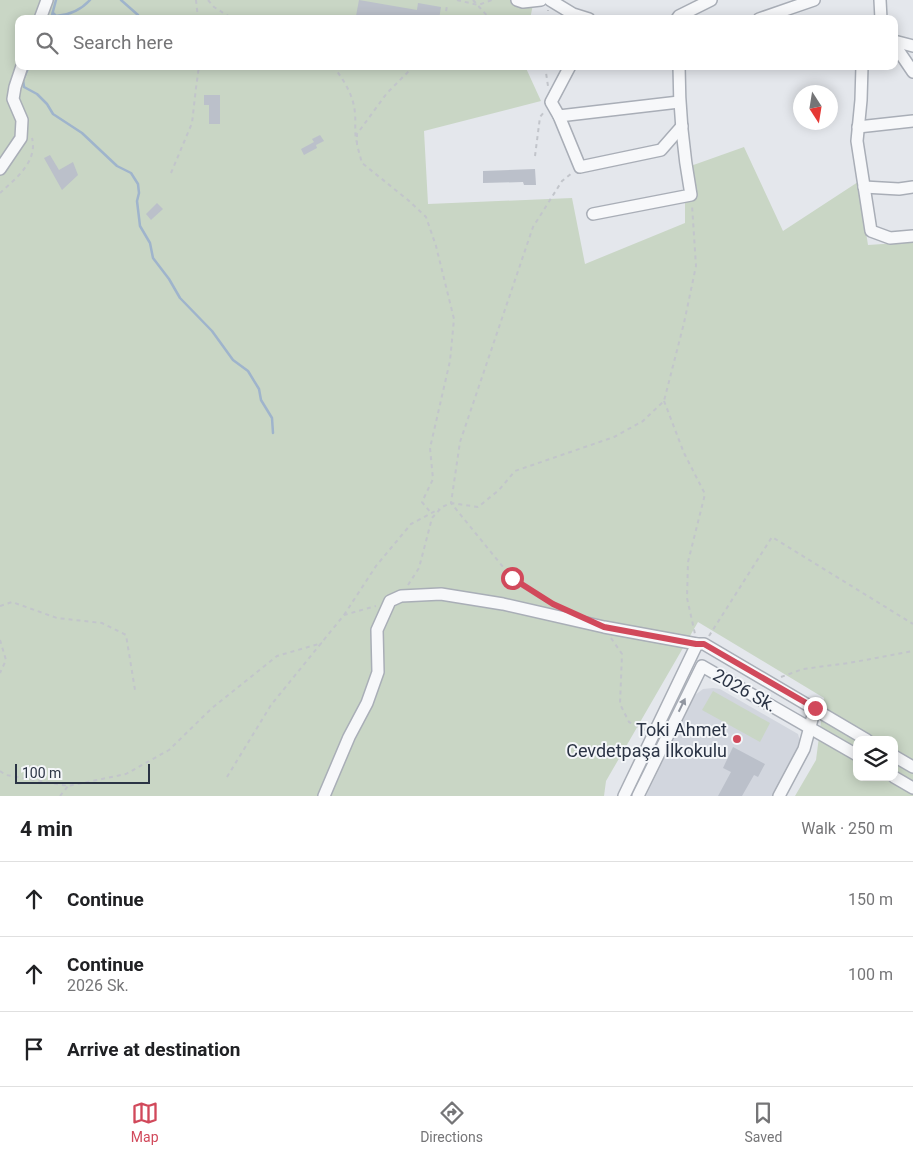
<!DOCTYPE html>
<html lang="en">
<head>
<meta charset="utf-8">
<style>
	body { margin:0; font-family:Roboto,sans-serif; background:#f2f2f2; color:#202124 }
	.controls { position:absolute; right:15px; bottom:15px; display:grid; overflow:hidden; border-radius:10px; box-shadow:0 2px 12px #0003 }
	.controls button { width:45px; height:45px; display:grid; place-items:center; padding:0; border:0; border-bottom:1px solid #e0e0e0; background:#fff; color:#202124; font:25px sans-serif }
	.compass { position:absolute; left:793px; top:85px; width:45px; height:45px; border-radius:50%; background:#fff; box-shadow:0 2px 12px #0003; rotate:168deg }
	.scale { position:absolute; left:15px; bottom:12px; width:135px; box-sizing:border-box; padding-left:5px; border:2px solid #2b3445; border-top:0; font-size:14px; line-height:18px; white-space:nowrap; color:#2b3445; -webkit-text-stroke:4px #f4f6f9; paint-order:stroke }
	.stop { position:absolute; width:15px; height:15px; margin:-11px; border:4px solid #d1495b; border-radius:50%; background:#fff }
	.stop.end { background:#d1495b; border-color:#fff; box-shadow:0 1px 5px #0008 }
	.list { margin:0; padding:0; list-style:none }
	h2 { display:flex; justify-content:space-between; align-items:center; height:65px; margin:0; padding:0 20px; font-size:21px }
	h2 small { font-size:16px; font-weight:400; color:#757577 }
	.list li { display:grid; grid-template-columns:32px 1fr auto; gap:15px; align-items:center; box-sizing:border-box; height:75px; padding:0 20px; border-top:1px solid #e0e0e0 }
	.list b { display:block; font-size:19px; white-space:nowrap }
	.list p { margin:0; font-size:16px; white-space:nowrap; color:#757577 }
	.list em { font-size:16px; font-style:normal; color:#757577 }
	.icon { flex:none; width:28px; height:28px; fill:none; stroke:currentColor; stroke-width:2; stroke-linecap:round; stroke-linejoin:round }
	.map { position:relative; flex:none; width:913px; height:796px; overflow:hidden }
	.search { position:absolute; background:#fff; box-shadow:0 2px 12px #0003; left:15px; right:15px; top:15px; height:55px; display:flex; align-items:center; gap:12px; box-sizing:border-box; padding:0 18px; border-radius:10px; color:#757577; font-size:19px }
	.sheet { height:290px; background:#fff }
	nav { display:flex; justify-content:space-around; align-items:center; box-sizing:border-box; height:70px; border-top:1px solid #e0e0e0; background:#fff; font-size:14px; color:#757577 }
	nav a { display:grid; justify-items:center; gap:2px }
	nav .on { color:#d1495b }
	.map>svg:first-child { display:block }
	.built { fill:#d2d6de }
	.green { fill:#c9d6c5; fill-rule:evenodd }
	.lines { fill:none; stroke-linecap:round; stroke-linejoin:round }
	.stream { stroke:#9fb4cc; stroke-width:2.5 }
	.building { fill:#bbc0ca }
	.minor-casing { stroke:#a9aeb7; stroke-width:14 }
	.path { stroke:#c2c5cb; stroke-width:2; stroke-dasharray:4 4; stroke-linecap:butt }
	.minor { stroke:#f7f8fa; stroke-width:11 }
	.oneway { fill:#9196a0 }
	.route { stroke:#d1495b; stroke-width:6 }
	.poi-dot { fill:#d1495b; stroke:#f4f6f9; stroke-width:2 }
	.labels { text-anchor:middle; dominant-baseline:central; stroke-width:4; stroke-linejoin:round; paint-order:stroke }
	.street-label { font-size:18px; fill:#2b3445; stroke:#f4f6f9 }
	.poi-label { font-size:18px; fill:#2b3445; stroke:#f4f6f9; text-anchor:end }
</style>
</head>
<body>
<div class="map">
<svg width="913" height="796" viewBox="0 0 913 796">
	<rect width="100%" height="100%" fill="#e4e7ec"/>
	<!-- built -->
	<polygon class="built" points="713,688 720,689 798,734 801,744 772,796 646,796 695,695 703,689"/>
	<!-- green -->
	<g class="green">
		<path d="M0 0H534L530 19H19V66H525L541 101 424 131 428 204 572 198 585 264 685 223V168L744 147 783 231 858 182 868 245 913 242V796H795L816 760 824 698 698 622 606 781 604 796H0ZM857 740H894V777H857Z"/>
		<polygon points="713,691 770,723 760,742 702,710"/>
	</g>
	<g class="lines">
		<!-- stream -->
		<g class="stream">
			<polyline points="121,0 138,15 140,19"/>
			<path d="M53 13 56 16C70 15 81 10 90 0"/>
			<polyline points="51,19 56,0"/>
			<polyline points="29,66 23,80 24,87 37,94 47,104 53,114 82,133 117,166 131,173 138,184 139,193 137,201 140,226 150,243 153,258 169,279 180,298 212,331 233,360 248,371 259,389 261,400 272,418 273,433"/>
		</g>
	</g>
	<!-- building -->
	<g class="building">
		<polygon points="359,0 417,10 418,3 441,7 439,19 374,19 356,16"/>
		<polygon points="204,95 220,95 220,124 209,124 209,105 204,105"/>
		<polygon points="320,135 324,141 316,145 317,148 304,155 301,149 314,142 312,139"/>
		<polygon points="50,155 59,170 73,162 78,175 62,190 44,158"/>
		<polygon points="535,169 536,185 524,185 523,182 483,183 483,171"/>
		<polygon points="157,203 163,209 151,220 146,214"/>
		<polygon points="733,747 765,764 758,777 754,775 742,796 718,796 731,772 723,768"/>
	</g>
	<g class="lines">
		<!-- minor casing -->
		<g class="minor-casing">
			<g id="minor">
				<polyline points="517,0 523,2 541,0"/>
				<polyline points="550,0 573,14 589,19"/>
				<polyline points="880,0 881,19"/>
				<polyline points="40,19 47,0"/>
				<polyline points="677,19 679,16 711,0"/>
				<polyline points="759,19 814,0"/>
				<polyline points="894,41 913,46"/>
				<polyline points="894,44 913,72"/>
				<polyline points="570,66 551,102 559,116 580,167 661,150 682,126"/>
				<polyline points="862,66 861,100 857,141 871,231 890,238 913,236"/>
				<polyline points="559,116 679,102"/>
				<polyline points="858,127 913,121"/>
				<polyline points="0,169 21,138 22,120 13,99 15,87 22,66"/>
				<polyline points="864,187 899,189 913,187"/>
				<path d="M593 214 691 195C683 151 679 110 679 66"/>
				<polyline points="894,756 913,767"/>
				<polyline points="894,777 913,788"/>
				<polyline points="324,796 349,737 367,703 378,672 377,630 390,601 401,596 441,594 503,604 604,627 697,644 704,644 867,740"/>
				<polyline points="624,796 697,644"/>
				<polyline points="638,796 702,666 857,755"/>
				<polyline points="779,796 804,749 815,708"/>
			</g>
		</g>
		<!-- path -->
		<g class="path">
			<polyline points="196,0 198,19"/>
			<polyline points="208,0 214,7 233,19"/>
			<polyline points="457,0 478,5 492,0"/>
			<polyline points="473,0 490,19"/>
			<polyline points="445,19 447,5"/>
			<polyline points="548,19 548,10"/>
			<path d="M333 66C344 80 354 96 355 114 356 124 354 133 357 143"/>
			<polyline points="414,66 387,93 357,134 357,145 362,163 408,200 426,217 436,246 454,319 450,361 430,448 433,479 422,502 431,513"/>
			<polyline points="529,66 532,69 544,69"/>
			<polyline points="545,66 548,86"/>
			<polyline points="535,156 540,117 545,111"/>
			<polyline points="171,173 192,123 196,88 199,66"/>
			<path d="M0 193C15 179 38 162 32 138"/>
			<polyline points="664,401 684,453 705,494 688,562 687,598 695,634"/>
			<polyline points="408,585 419,568 432,518 442,507 451,503 478,507 499,490 515,471 614,437 643,421 664,401 684,323 696,266 692,205"/>
			<polyline points="554,604 512,578 451,503 460,442 533,227 562,181 572,173"/>
			<polyline points="0,606 12,602 57,618 102,623 126,635 135,690"/>
			<polyline points="344,615 376,566 411,524 439,509"/>
			<polyline points="709,636 772,537 913,624"/>
			<polyline points="611,638 622,654 620,704 629,722 645,730"/>
			<polyline points="0,640 6,660 0,673"/>
			<polyline points="781,677 803,669 849,663 913,651"/>
			<polyline points="0,771 6,775 68,786 126,774 169,750 212,708 277,656 322,643"/>
			<polyline points="227,777 271,705 344,615 376,606"/>
			<polyline points="60,796 68,786"/>
		</g>
		<!-- minor -->
		<use href="#minor" class="minor"/>
	</g>
	<!-- one-way arrows -->
	<defs><path id="oneway-solid" d="M-6-.8H1V-3.2L6.5 0L1 3.2V.8H-6Z" transform="scale(1.25)"/></defs>
	<use class="oneway" href="#oneway-solid" transform="translate(682 705) rotate(-64)"/>
	<g class="lines">
		<!-- route -->
		<polyline class="route" points="512,578 553,604 604,627 696,644 704,644 815,708"/>
	</g>
	<!-- markers -->
	<circle class="poi-dot" cx="737" cy="739" r="5"/>
	<g class="labels">
		<!-- street labels -->
		<g class="street-label">
			<text transform="translate(745 690) rotate(29)">2026 Sk.</text>
		</g>
		<!-- poi labels -->
		<g class="poi-label">
			<text x="727" y="729">Toki Ahmet<tspan x="727" dy="21">Cevdetpaşa İlkokulu</tspan></text>
		</g>
	</g>
</svg>
<div class="controls">
<button><svg class="icon" aria-label="layers" viewBox="0 0 24 24"><path d="M12 4l9 5-9 5-9-5zM3 14l9 5 9-5"/></svg></button>
</div>
<svg class="compass" viewBox="-18 -18 36 36"><path d="M0-13l5 13h-10z" fill="#e53935"/><path d="M0 13l5-13h-10z" fill="#757577"/></svg>
<div class="scale">100 m</div>
<div class="stop" style="left:512px;top:578px"></div>
<div class="stop end" style="left:815px;top:708px"></div>
<div class="search"><svg class="icon" aria-label="search" viewBox="0 0 24 24"><circle cx="10" cy="10" r="6"/><path d="M15 15l6 6"/></svg>Search here</div>
</div>
<section class="sheet">
<h2>4 min<small>Walk · 250 m</small></h2>
<ul class="list">
<li><svg class="icon" aria-label="ahead" viewBox="0 0 24 24"><path d="M12 20V5M6 11l6-6 6 6"/></svg><div><b>Continue</b></div><em>150 m</em></li>
<li><svg class="icon" aria-label="ahead" viewBox="0 0 24 24"><path d="M12 20V5M6 11l6-6 6 6"/></svg><div><b>Continue</b><p>2026 Sk.</p></div><em>100 m</em></li>
<li><svg class="icon" aria-label="arrive" viewBox="0 0 24 24"><path d="M6 21V4h12l-3 4 3 4H6"/></svg><div><b>Arrive at destination</b></div></li>
</ul>
</section>
<nav>
<a class="on"><svg class="icon" aria-label="map" viewBox="0 0 24 24"><path d="M3 6l6-2 6 2 6-2v14l-6 2-6-2-6 2zM9 4v14M15 6v14"/></svg>Map</a>
<a><svg class="icon" aria-label="directions" viewBox="0 0 24 24"><path d="M12 3l9 9-9 9-9-9zM9 14v-3h6M13 9l2 2-2 2"/></svg>Directions</a>
<a><svg class="icon" aria-label="saved" viewBox="0 0 24 24"><path d="M7 4h10v16l-5-4-5 4z"/></svg>Saved</a>
</nav>
</body>
</html>
